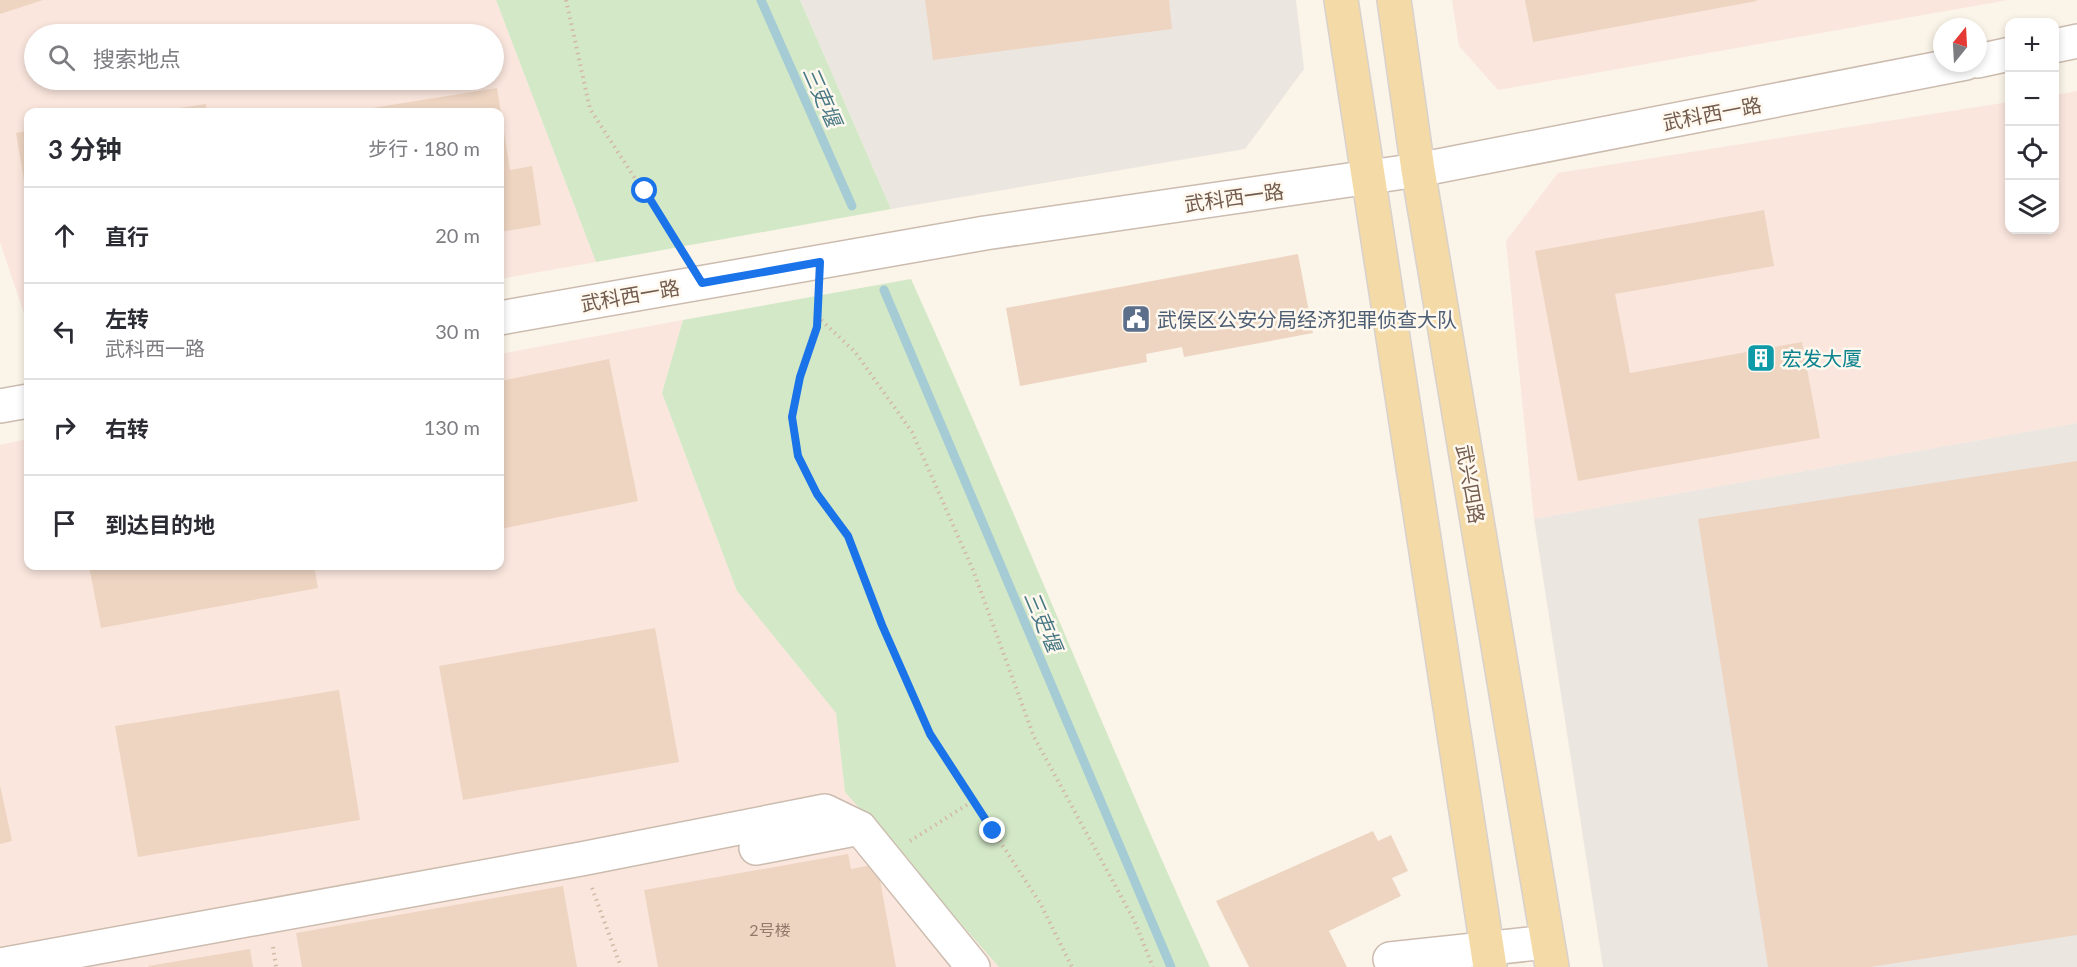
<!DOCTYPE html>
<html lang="zh">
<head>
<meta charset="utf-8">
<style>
	body { margin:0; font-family:Lato,"Noto Sans SC",sans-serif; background:#f2f2f3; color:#2b2b33 }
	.controls { position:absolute; right:18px; top:18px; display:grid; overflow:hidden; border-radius:12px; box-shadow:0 3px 9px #0003 }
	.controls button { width:54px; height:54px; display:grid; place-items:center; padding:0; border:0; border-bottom:2px solid #e1e1e2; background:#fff; color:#2b2b33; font:30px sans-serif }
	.compass { position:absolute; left:1933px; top:18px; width:54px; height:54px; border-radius:50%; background:#fff; box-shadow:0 3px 9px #0003; rotate:18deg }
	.stop { position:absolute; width:18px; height:18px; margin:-14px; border:4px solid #1a73e8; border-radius:50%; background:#fff }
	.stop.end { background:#1a73e8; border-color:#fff; box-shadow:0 2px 6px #0008 }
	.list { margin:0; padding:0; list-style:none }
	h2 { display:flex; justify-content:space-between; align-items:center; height:78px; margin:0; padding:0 24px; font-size:26px }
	h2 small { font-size:20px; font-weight:400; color:#7c7c81 }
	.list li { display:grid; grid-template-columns:39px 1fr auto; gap:18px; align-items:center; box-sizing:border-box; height:96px; padding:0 24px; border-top:2px solid #e1e1e2 }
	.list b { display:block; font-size:22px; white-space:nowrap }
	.list p { margin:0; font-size:20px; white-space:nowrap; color:#7c7c81 }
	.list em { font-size:20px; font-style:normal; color:#7c7c81 }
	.icon { flex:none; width:33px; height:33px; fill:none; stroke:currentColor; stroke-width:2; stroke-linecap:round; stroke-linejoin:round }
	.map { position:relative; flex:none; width:2077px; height:967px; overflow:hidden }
	.search { position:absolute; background:#fff; box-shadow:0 3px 9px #0003; left:24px; top:24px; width:480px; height:66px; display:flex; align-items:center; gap:15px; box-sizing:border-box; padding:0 21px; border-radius:33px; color:#7c7c81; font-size:22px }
	.panel { position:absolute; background:#fff; box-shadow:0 3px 9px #0003; left:24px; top:108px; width:480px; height:462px; border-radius:12px }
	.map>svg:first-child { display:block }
	.commercial { fill:#fae6dd; fill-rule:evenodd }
	.industrial { fill:#ece6e1 }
	.green { fill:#d3e8c7 }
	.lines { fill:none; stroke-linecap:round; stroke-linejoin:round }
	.stream { stroke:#a5cbd4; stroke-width:9 }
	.building { fill:#eed5c2 }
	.minor-casing { stroke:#ccbcaf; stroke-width:36 }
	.major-casing { stroke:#d8d1cd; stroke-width:36 }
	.path { stroke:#d3b8a5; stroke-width:4; stroke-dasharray:1.5 4.5; stroke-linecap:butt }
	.minor { stroke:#fff; stroke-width:33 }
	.major { stroke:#f4daa6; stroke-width:33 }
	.route { stroke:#1a73e8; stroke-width:8 }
	.labels { text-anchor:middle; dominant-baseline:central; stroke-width:5; stroke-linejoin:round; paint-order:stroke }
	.number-label { font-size:16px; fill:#927a6b }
	.street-label { font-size:20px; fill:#735c4e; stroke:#fef8ee }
	.service-label { font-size:20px; fill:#4e5e75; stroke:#fef8ee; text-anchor:start }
	.culture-label { font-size:20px; fill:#0d838f; stroke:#fef8ee; text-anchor:start }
	.water-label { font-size:21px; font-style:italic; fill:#497985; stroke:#fef8ee }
</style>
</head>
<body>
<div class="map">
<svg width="2077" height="967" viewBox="0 0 2077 967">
	<rect width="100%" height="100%" fill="#fbf4e8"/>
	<!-- commercial -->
	<g class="commercial">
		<path d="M0 0H496L596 262 500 279V112H28V325L0 242ZM34 34H494V80H34Z"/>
		<polygon points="1452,0 2008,0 1498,90 1459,46"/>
		<polygon points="2077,91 2077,423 1534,519 1506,241 1558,173 2009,102 2010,230 2054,230 2055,95"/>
		<polygon points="683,320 662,393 737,591 836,713 845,792 999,967 0,967 0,445 28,439 28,566 500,566 500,354"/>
	</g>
	<!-- industrial -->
	<g class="industrial">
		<polygon points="800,0 1296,0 1304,69 1245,149 891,209"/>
		<polygon points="2077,423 2077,967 1603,967 1534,519"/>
	</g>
	<!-- green -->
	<g class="green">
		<polygon points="496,0 800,0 891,209 596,262"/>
		<path d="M911 279C1014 507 1106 740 1210 967H999L845 792 836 713 737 591 662 393 683 320Z"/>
	</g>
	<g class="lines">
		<!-- stream -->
		<g class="stream">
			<polyline points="761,0 852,206"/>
			<polyline points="884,290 1171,967"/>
		</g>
	</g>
	<!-- building -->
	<g class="building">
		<polygon points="0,0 43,0 0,14"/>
		<polygon points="925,0 1169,0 1172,29 933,60"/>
		<polygon points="1525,0 1756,0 1757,1 1533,42"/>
		<polygon points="497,88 510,170 532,166 541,225 500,232 500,112 347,112"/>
		<polygon points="206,104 207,112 158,112 158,111"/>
		<polygon points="28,131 28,191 26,192 16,133"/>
		<polygon points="1764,210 1774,266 1615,294 1630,373 1802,342 1820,438 1578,481 1535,251"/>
		<polygon points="1298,254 1313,333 1184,357 1182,347 1146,354 1147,362 1020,386 1006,308"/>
		<polygon points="609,359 638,501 500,529 500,381"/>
		<polygon points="2077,461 2077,935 1870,967 1768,967 1698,519"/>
		<polygon points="89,566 314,566 318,588 101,628"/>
		<polygon points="655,628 679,762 463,800 439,666"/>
		<polygon points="339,690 360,820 138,857 115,726"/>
		<polygon points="0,785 12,841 0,844"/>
		<polygon points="1373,831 1378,841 1391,835 1408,871 1392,878 1401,896 1329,931 1347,967 1249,967 1216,901"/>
		<polygon points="848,854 851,869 877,864 896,967 658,967 644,890"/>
		<polygon points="563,886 577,967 302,967 296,933"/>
		<polygon points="250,949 253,967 149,967 148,966"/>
	</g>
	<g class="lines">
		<!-- minor casing -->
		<g class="minor-casing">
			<g id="minor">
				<polyline points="2054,46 2077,41"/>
				<polyline points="1978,61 2010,54"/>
				<polyline points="500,318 985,233 1418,170 1966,63"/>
				<polyline points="0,406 28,401"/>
				<polyline points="756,848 860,828"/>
				<polyline points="1390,959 1547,942"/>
				<polyline points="0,965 581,859 825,811 860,828 973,967"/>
			</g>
		</g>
		<!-- major casing -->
		<g class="major-casing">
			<g id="major">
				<polyline points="1341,0 1490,967"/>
				<polyline points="1394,0 1418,170 1552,967"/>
			</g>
		</g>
		<!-- path -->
		<g class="path">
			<polyline points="566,0 590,109 684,254"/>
			<polyline points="818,296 817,327 800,377 792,417 798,456 817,494 848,536 882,625 930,734 1040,903 1072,967"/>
			<polyline points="817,316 855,352 912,432 973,570 1034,737 1134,920 1153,967"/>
			<polyline points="910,841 973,801"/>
			<polyline points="592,888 621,967"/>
			<polyline points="273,947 276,967"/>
		</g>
		<!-- minor -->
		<use href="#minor" class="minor"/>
		<!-- major -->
		<use href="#major" class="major"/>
	</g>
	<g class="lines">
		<!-- route -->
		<polyline class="route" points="645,191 702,283 820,262 817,327 800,377 792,417 798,456 817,494 848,536 882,625 930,734 993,831"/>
	</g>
	<!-- icons -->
	<defs>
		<g id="civic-square" transform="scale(1.5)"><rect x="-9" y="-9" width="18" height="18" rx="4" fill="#5c6f8a" stroke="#fef8ee"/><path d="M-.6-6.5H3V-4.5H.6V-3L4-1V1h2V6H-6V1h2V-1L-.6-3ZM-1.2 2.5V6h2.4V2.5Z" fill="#fff"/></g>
		<g id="building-square" transform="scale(1.5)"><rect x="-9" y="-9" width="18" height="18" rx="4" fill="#0f9aa8" stroke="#fef8ee"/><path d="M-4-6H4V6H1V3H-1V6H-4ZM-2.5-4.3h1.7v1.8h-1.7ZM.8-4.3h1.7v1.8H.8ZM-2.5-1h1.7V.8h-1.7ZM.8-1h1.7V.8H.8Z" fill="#fff"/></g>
	</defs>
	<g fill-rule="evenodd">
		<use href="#civic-square" x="1136" y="319"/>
		<use href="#building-square" x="1761" y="358"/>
	</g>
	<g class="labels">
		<!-- number labels -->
		<g class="number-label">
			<text x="770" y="929">2号楼</text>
		</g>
		<!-- street labels -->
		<g class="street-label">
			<text transform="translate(1712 113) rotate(-11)">武科西一路</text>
			<text transform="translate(1234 197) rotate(-8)">武科西一路</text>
			<text transform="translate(630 295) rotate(-10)">武科西一路</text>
			<text transform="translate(1471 484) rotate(80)">武兴四路</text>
		</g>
		<!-- service labels -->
		<g class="service-label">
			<text x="1157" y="319">武侯区公安分局经济犯罪侦查大队</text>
		</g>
		<!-- culture labels -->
		<g class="culture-label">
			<text x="1782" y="358">宏发大厦</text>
		</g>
		<!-- water labels -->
		<g class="water-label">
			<text transform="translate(823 96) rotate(66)">三吏堰</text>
			<text transform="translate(1044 621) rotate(67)">三吏堰</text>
		</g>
	</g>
</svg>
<div class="controls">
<button>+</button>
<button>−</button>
<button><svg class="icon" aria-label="locate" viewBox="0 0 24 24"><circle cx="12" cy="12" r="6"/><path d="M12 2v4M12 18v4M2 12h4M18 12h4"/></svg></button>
<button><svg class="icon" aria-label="layers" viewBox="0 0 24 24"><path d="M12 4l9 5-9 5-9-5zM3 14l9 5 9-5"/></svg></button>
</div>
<svg class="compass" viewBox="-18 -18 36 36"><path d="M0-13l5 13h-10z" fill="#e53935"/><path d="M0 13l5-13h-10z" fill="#7c7c81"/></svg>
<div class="stop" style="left:645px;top:191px"></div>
<div class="stop end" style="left:993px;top:831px"></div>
<div class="search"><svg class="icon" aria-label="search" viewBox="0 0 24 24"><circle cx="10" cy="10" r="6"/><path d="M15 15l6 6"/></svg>搜索地点</div>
<section class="panel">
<h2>3 分钟<small>步行 · 180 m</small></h2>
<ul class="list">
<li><svg class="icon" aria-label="ahead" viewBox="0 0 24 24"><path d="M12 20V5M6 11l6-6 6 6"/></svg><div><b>直行</b></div><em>20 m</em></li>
<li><svg class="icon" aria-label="left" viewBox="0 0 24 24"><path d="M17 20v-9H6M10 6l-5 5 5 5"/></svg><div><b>左转</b><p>武科西一路</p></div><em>30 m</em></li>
<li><svg class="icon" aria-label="right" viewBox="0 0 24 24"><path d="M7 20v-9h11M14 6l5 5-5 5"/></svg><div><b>右转</b></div><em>130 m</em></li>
<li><svg class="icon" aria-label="arrive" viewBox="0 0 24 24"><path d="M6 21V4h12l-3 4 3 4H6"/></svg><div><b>到达目的地</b></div></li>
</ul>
</section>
</div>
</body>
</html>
